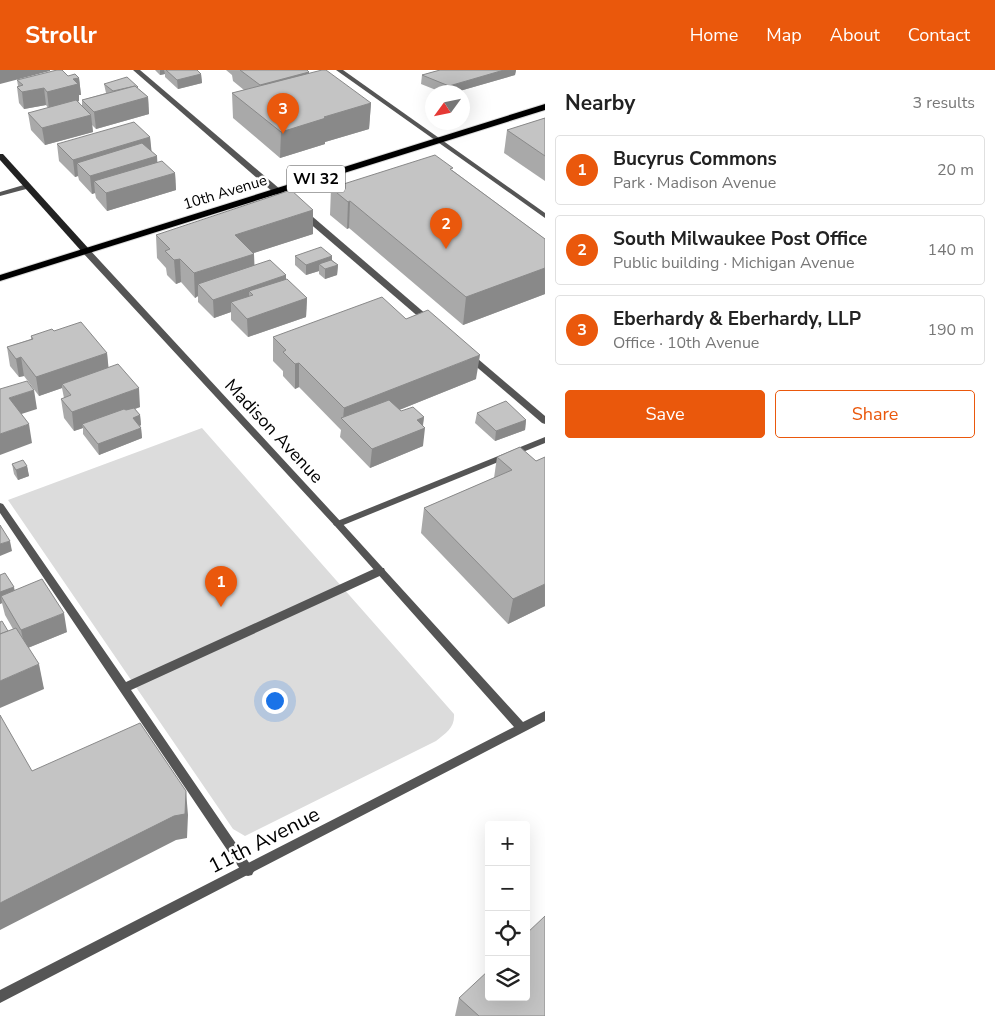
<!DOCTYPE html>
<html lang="en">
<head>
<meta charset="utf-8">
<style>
	body { margin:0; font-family:"Nunito Sans",sans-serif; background:#f2f2f2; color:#222 }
	.controls { position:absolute; right:15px; bottom:15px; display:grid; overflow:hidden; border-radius:5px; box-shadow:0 5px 20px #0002 }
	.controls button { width:45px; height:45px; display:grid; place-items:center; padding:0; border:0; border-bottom:1px solid #e0e0e0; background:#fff; color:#222; font:25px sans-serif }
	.compass { position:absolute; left:425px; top:15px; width:45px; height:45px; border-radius:50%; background:#fff; box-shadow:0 5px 20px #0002; rotate:237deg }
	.you { position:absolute; left:274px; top:630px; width:18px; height:18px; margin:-12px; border:4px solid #fff; border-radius:50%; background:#1a73e8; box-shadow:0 0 0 8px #1a73e833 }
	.badge { display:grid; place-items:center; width:32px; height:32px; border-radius:50%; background:#ea580c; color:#fff; font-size:16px; font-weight:700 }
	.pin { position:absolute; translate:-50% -41px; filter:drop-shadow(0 1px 2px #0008) }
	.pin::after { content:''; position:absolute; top:26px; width:18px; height:15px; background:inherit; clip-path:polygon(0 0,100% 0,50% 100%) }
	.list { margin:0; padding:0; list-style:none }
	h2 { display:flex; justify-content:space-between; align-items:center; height:65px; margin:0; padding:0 20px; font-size:21px }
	h2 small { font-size:16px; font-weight:400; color:#767676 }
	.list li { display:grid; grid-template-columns:32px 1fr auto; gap:15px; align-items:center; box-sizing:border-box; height:70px; margin:0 10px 10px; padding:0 10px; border:1px solid #e0e0e0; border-radius:5px }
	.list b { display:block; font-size:19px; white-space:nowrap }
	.list p { margin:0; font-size:16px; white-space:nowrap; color:#767676 }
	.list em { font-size:16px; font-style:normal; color:#767676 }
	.actions { display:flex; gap:10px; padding:15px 20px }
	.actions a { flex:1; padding:11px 0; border:1px solid #ea580c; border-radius:5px; text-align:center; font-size:18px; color:#ea580c }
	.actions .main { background:#ea580c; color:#fff }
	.icon { flex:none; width:28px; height:28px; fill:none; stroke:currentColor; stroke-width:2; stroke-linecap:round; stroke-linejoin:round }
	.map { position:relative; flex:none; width:545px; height:946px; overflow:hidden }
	header { display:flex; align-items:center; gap:30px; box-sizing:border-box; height:70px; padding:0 25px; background:#ea580c; color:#fff }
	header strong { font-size:24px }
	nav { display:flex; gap:28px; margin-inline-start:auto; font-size:18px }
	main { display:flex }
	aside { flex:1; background:#fff }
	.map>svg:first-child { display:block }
	.green { fill:#dcdcdc }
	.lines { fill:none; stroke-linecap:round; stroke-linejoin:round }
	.primary-casing { stroke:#dbdbdb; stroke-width:2 }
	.lane { fill:#555; fill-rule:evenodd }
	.street { fill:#555; fill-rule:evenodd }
	.secondary { fill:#222; fill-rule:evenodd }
	.primary { fill:#000; fill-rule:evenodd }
	.wall { fill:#a9a9a9 }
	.shaded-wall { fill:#898989 }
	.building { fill:#c4c4c4; stroke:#898989 }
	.labels { text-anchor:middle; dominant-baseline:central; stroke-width:5; stroke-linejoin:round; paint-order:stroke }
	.far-street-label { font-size:15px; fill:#000; stroke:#fff }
	.shield { fill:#fff; stroke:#4c4c4c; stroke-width:1 }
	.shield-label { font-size:16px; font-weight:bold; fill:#000 }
	.street-label { font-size:18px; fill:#000; stroke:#fff }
	.near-street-label { font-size:21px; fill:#000; stroke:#fff }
</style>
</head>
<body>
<header>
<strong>Strollr</strong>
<nav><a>Home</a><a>Map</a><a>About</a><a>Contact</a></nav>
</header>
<main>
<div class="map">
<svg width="545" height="946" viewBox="0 0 545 946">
	<rect width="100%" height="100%" fill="#fff"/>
	<!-- green -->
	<path class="green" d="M202 358 454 644C455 658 446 663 436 671L245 766 233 759 8 430Z"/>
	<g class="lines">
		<!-- primary casing -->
		<g class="primary-casing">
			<polygon id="primary" points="545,34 545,40 0,211 0,205"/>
		</g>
		<!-- lane -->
		<g class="lane">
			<polygon points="133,0 140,0 287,125 287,129 281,129"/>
			<polygon points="27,114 31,116 30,118 0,126 0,122"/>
			<polygon points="300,141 306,141 434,251 434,255 428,255 300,145"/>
			<polygon points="468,282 471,283 545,346 545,354 542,353 465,287 464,285 465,283"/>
			<polygon points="545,367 545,373 341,456 335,456 333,454 335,452"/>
			<polygon points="0,433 3,434 126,612 376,498 384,498 385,501 384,504 131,620 252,797 254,801 252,805 248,806 244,805 0,443"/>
		</g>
		<!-- street -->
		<g class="street">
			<polygon points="336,0 343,0 545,143 545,148"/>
			<polygon points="83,179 89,179 341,452 523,652 545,641 545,651 0,933 0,920 514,657 335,456 83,183"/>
		</g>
		<!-- secondary -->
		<polygon class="secondary" points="0,84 3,84 89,179 89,183 83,183 0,90"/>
		<!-- primary -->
		<use href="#primary" class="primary"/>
	</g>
	<!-- wall -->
	<g class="wall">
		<polygon points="155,0 197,0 201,4 202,13 178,19 165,7 165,4 160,5"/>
		<polygon points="226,0 307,0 309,2 309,3 371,33 369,59 325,72 325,74 280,88 233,48 232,23 244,20 233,11 232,5"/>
		<polygon points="440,0 516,0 515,5 456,22 441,22 421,14 422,5"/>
		<polygon points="68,6 79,8 81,25 79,25 79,31 78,31 82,36 82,30 106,23 104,14 139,19 148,27 149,44 96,59 92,55 93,62 45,75 31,60 28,43 48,38 46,35 24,39 19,33 17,17 18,16 17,10"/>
		<polygon points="545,48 545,111 504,83 507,60"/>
		<polygon points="150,67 151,81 157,86 157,92 175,103 176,120 107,141 96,128 95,123 92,124 79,110 78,106 75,107 59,91 57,74"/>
		<polygon points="452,100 545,169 545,224 463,255 349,158 347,159 330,145 331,118"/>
		<polygon points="313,140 313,164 253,183 254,184 254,195 286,205 286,210 307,228 306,247 248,267 231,250 231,242 214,248 198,232 198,226 195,228 181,212 176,214 167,205 166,198 157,188 156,165"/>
		<polygon points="295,186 332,186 332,190 338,195 337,205 325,209 319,204 319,201 306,205 295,195"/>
		<polygon points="54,261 107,283 108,298 140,337 135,339 140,345 141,355 140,356 141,358 142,368 99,385 83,364 83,358 74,361 64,348 61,329 64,328 62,318 39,326 24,306 19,307 10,296 7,277 31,269 31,266"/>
		<polygon points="273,267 476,309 399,340 401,341 424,347 423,356 423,376 370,398 340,367 341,360 299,317 295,319 283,306 283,301 273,291"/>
		<polygon points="477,343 526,350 525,360 495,371 475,353"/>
		<polygon points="497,387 536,391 545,387 545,536 508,554 421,463 424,438 494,408"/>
		<polygon points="12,394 27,396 29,406 18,410 14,404"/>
		<polygon points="0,505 14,517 14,520 67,562 28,578 44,619 8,561 13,559 5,545 2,533 0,534"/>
		<polygon points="459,928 545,946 455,946"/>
	</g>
	<!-- shaded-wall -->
	<g class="shaded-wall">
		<polygon points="0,0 50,0 50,1 0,14"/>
		<polygon points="160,0 164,0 165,4 160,5"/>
		<polygon points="504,0 516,0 515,5 456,22 448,22 449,16"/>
		<polygon points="309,2 308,18 260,15"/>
		<polygon points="201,4 202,13 178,19 177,10"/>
		<polygon points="79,8 81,25 79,25 79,31 49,39 47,22 73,9"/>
		<polygon points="44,18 46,35 24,39 22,22"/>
		<polygon points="148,27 149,44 96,59 94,42"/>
		<polygon points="371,33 369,59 325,72 325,74 280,88 281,62 324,47"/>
		<polygon points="91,45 93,62 45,75 42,58"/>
		<polygon points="150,67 152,85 77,93 78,106 75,107 73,90"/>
		<polygon points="157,86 158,103 94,111 95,123 92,124 90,106"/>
		<polygon points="175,103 176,120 107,141 106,123"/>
		<polygon points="350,131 349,158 347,159 348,132"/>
		<polygon points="313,140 313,164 235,189 235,165"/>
		<polygon points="254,184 255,208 198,214 198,226 195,228 194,203"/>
		<polygon points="332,186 332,196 319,194 319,201 306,205 306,195"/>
		<polygon points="180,189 181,212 176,214 174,190"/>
		<polygon points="338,195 337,205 325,209 325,199"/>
		<polygon points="545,198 545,224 463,255 466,227"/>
		<polygon points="286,205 286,223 253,225 249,221 249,236 231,232 231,242 214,248 213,230"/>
		<polygon points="307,228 306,247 248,267 247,249"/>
		<polygon points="107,283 109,302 62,314 62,318 39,326 36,307"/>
		<polygon points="480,285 476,309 352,359 343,350 344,338"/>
		<polygon points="21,287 24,306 19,307 16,289"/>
		<polygon points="299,293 299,317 295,319 295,294"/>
		<polygon points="139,318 140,337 85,357 82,354 83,358 74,361 72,342"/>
		<polygon points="34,320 37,339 12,347 9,328"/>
		<polygon points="140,345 141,355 134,358 133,348"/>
		<polygon points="424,347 422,359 425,358 423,376 370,398 372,379 417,350"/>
		<polygon points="526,350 525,360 495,371 496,361"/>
		<polygon points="29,354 32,373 0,385 0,364"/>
		<polygon points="141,358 142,368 99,385 98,374"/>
		<polygon points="27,396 29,406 18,410 16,400"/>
		<polygon points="10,471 12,481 0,486 0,474"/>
		<polygon points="545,514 545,536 508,554 513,529"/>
		<polygon points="14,517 16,527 1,526 2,533 0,534 0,522"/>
		<polygon points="64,543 67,562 25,579 21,560"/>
		<polygon points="39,594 44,619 0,638 0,611"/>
		<polygon points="186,721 188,745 187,768 176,770 0,860 0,833"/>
	</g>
	<!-- building -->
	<g class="building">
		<polygon points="57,0 62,0 68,6 75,4 79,8 73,9 78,14 47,22 44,18 22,22 17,17 23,15 17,10"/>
		<polygon points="166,0 197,0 201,4 177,10"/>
		<polygon points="240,0 307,0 309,2 260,15"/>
		<polygon points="322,0 326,0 371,33 324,47 326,48 281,62 232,23"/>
		<polygon points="440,0 504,0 449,16 422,5"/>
		<polygon points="127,7 138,17 137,18 135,16 113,21 104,14"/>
		<polygon points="135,16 148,27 94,42 82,30"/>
		<polygon points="76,30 91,45 42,58 28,43"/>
		<polygon points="545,48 545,86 507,60"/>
		<polygon points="134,52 150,67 73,90 57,74"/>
		<polygon points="142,73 157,86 90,106 77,93"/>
		<polygon points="435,85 453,98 450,99 545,169 545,198 466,227 350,131 348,132 331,118"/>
		<polygon points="162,91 175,103 106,123 94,111"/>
		<polygon points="291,120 313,140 235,165 254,184 194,203 180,189 174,190 165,181 170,179 156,165"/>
		<polygon points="321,177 332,186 306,195 295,186"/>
		<polygon points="270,190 286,205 213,230 198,214"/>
		<polygon points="331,190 338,195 325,199 319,194"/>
		<polygon points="287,209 307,228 247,249 231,232 253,225 249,221"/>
		<polygon points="382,227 406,249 428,240 480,285 344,338 299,293 295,294 283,282 286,280 273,267"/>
		<polygon points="81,252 107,283 36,307 21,287 16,289 7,277 33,269 31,266 52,259 54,261"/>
		<polygon points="118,294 139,318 72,342 61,329 71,325 62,314"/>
		<polygon points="27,311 34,320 9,328 29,354 0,364 0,319"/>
		<polygon points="389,330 401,341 413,337 424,347 417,350 425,358 372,379 341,348"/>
		<polygon points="506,331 526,350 496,361 477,343"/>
		<polygon points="134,338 140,345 133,348 141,358 98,374 82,354 124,339 126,340"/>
		<polygon points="520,377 536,391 545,387 545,514 513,529 424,438 512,400 497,387"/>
		<polygon points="23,390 27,396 16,400 12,394"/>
		<polygon points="0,455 10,471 0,474"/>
		<polygon points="5,503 14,517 0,522 0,505"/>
		<polygon points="42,509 64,543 21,560 1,526"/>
		<polygon points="2,551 8,561 0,564 0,552"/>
		<polygon points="16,558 39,594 0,611 0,564"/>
		<polygon points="0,645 32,701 140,653 186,721 185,744 174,746 0,833"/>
		<polygon points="545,846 545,946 479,946 459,928 489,900 489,927 526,927 526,864"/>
	</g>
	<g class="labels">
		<!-- far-street labels -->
		<g class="far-street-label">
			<text transform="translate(225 122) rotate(-17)">10th Avenue</text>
		</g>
		<!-- shield labels -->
		<rect class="shield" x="287" y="95.5" width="58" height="27" rx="4"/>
		<g class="shield-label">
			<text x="316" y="109">WI 32</text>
		</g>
		<!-- street labels -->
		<g class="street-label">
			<text transform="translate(274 361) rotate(47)">Madison Avenue</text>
		</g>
		<!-- near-street labels -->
		<g class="near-street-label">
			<text transform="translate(264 770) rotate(-27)">11th Avenue</text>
		</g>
	</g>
</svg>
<div class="controls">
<button>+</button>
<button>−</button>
<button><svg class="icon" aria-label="locate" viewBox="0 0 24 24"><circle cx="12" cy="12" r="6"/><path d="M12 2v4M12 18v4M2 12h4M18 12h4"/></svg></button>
<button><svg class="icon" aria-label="layers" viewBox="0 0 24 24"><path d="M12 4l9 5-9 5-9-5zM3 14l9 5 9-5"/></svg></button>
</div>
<svg class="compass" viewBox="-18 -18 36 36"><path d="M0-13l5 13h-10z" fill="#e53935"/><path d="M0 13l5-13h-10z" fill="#767676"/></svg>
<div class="you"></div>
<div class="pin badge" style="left:221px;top:537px">1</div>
<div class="pin badge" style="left:446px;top:179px">2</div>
<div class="pin badge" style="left:283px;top:64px">3</div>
</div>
<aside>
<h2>Nearby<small>3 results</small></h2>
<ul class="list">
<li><span class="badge">1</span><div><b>Bucyrus Commons</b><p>Park · Madison Avenue</p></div><em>20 m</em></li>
<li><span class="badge">2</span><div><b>South Milwaukee Post Office</b><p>Public building · Michigan Avenue</p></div><em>140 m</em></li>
<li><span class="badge">3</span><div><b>Eberhardy &amp; Eberhardy, LLP</b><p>Office · 10th Avenue</p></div><em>190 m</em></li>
</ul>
<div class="actions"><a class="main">Save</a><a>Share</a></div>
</aside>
</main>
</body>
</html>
